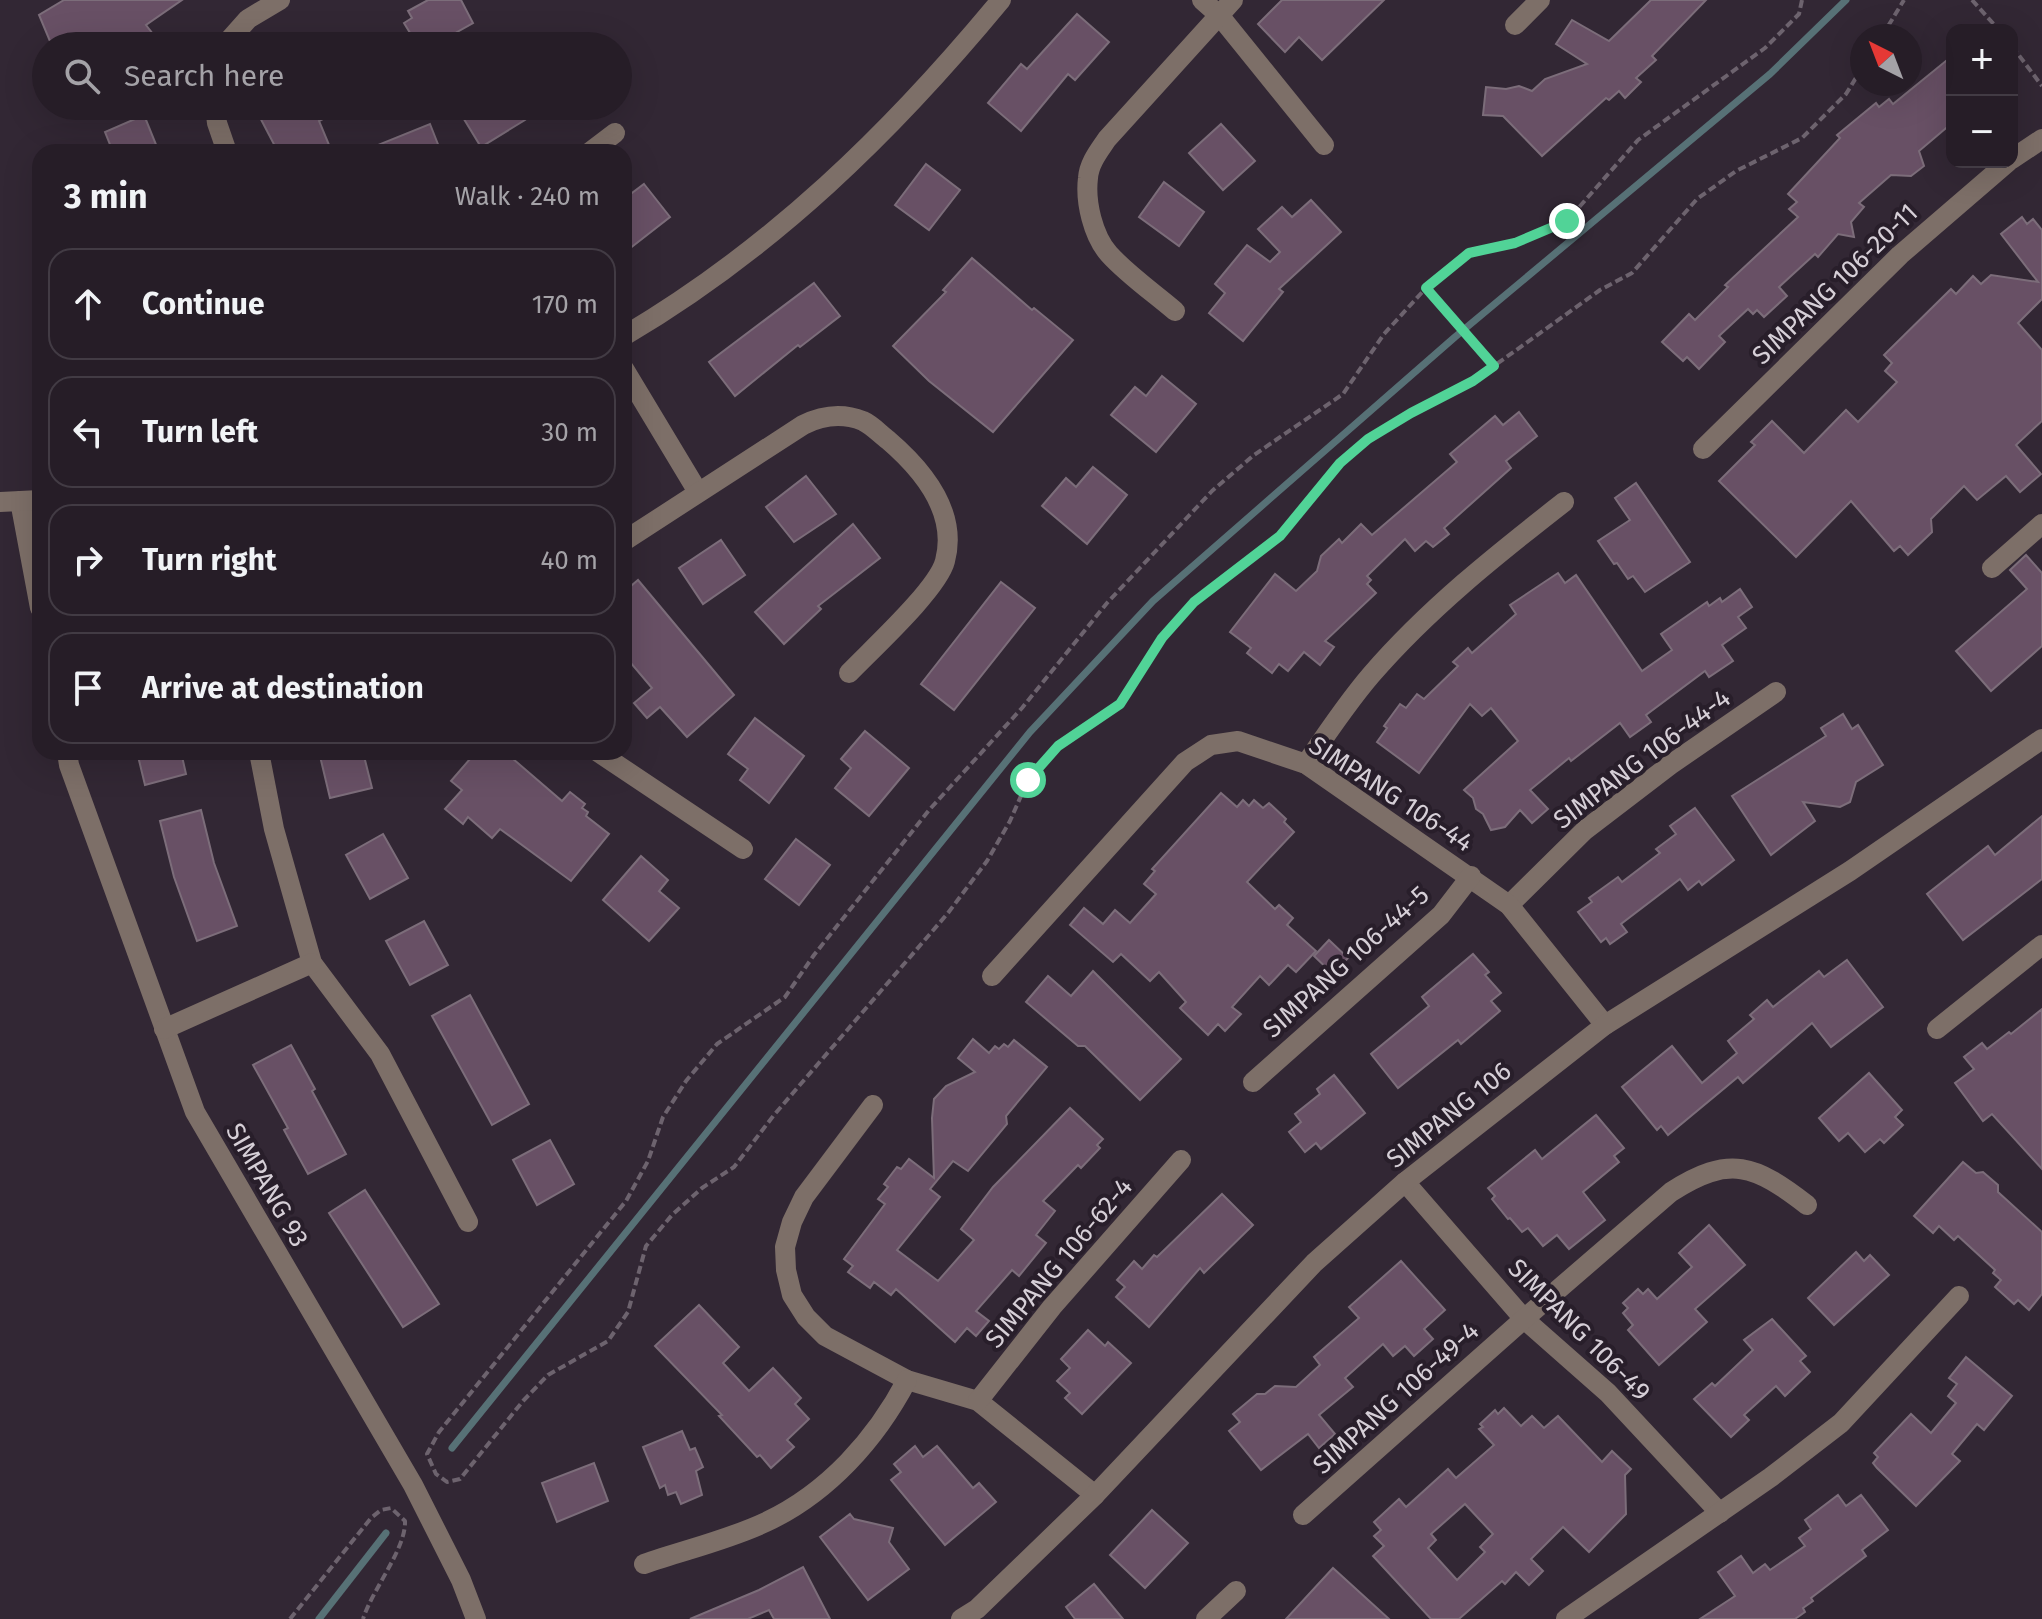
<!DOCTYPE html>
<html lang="en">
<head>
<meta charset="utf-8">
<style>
	body { margin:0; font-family:"Fira Sans",sans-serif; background:#2e262f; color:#f1f3f6 }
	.controls { position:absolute; right:24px; top:24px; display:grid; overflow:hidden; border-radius:16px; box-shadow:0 8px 32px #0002 }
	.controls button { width:72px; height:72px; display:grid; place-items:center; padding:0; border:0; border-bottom:2px solid #423b44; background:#261d27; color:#f1f3f6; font:40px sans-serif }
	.compass { position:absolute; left:1850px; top:24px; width:72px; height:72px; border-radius:50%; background:#261d27; box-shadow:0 8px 32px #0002; rotate:318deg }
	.stop { position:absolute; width:24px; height:24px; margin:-18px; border:6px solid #51d397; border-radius:50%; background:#fff }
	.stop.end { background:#51d397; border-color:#fff; box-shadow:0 2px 8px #0008 }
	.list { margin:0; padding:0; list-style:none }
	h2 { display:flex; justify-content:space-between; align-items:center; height:104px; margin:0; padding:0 32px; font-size:34px }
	h2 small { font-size:26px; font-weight:400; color:#a4a2a7 }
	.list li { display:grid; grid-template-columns:52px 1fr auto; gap:24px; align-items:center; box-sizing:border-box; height:112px; margin:0 16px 16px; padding:0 16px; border:2px solid #423b44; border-radius:24px }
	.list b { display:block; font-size:30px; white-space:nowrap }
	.list em { font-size:26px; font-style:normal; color:#a4a2a7 }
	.icon { flex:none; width:44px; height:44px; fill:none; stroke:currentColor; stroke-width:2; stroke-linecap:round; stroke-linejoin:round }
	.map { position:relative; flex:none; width:2042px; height:1619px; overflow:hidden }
	.search { position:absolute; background:#261d27; box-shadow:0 8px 32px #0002; left:32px; top:32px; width:600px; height:88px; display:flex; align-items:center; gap:20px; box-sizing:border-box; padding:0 28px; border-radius:44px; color:#a4a2a7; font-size:30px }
	.panel { position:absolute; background:#261d27; box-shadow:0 8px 32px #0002; left:32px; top:144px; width:600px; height:616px; border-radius:24px }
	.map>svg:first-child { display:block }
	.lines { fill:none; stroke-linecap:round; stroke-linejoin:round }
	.stream { stroke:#577176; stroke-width:7 }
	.building { fill:#685065; stroke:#7c6d7a; stroke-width:2; fill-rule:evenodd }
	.path { stroke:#6d636e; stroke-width:4; stroke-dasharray:8 4; stroke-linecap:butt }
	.minor { stroke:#7d6f68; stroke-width:20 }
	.route { stroke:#51d397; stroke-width:10 }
	.labels { text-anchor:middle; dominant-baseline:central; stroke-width:8; stroke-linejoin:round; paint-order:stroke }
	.street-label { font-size:26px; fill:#d6cfd7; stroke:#281e2a }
</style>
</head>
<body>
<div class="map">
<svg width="2042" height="1619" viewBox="0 0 2042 1619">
	<rect width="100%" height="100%" fill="#322734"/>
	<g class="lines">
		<!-- stream -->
		<g class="stream">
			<polyline points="452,1448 1030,732 1153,601 1455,337 1770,74 1846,0"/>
			<polyline points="319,1619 386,1533"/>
		</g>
	</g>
	<!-- building -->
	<g class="building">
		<polygon points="64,0 182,0 146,25 153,34 137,46 52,46 39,15"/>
		<polygon points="428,0 461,0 473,23 432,46 418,46 404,23 412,18 408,11"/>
		<polygon points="1282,0 1384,0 1322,60 1299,37 1285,52 1258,24"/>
		<polygon points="1651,0 1706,0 1652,56 1656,60 1636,78 1641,82 1625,98 1619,91 1609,100 1606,98 1542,156 1503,116 1483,115 1486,87 1506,89 1519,86 1532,91 1545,79 1587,64 1556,44 1572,20 1609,41"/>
		<polygon points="1077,14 1109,42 1075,80 1068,74 1021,131 988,103 1021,64 1027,69"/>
		<polygon points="1952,56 1952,123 1919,151 1924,166 1911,176 1891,175 1859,203 1864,207 1851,222 1854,237 1838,234 1818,257 1815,254 1779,287 1787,296 1764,317 1757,310 1753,314 1748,309 1719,336 1725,342 1699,369 1687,357 1683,361 1662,342 1689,314 1695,320 1728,287 1725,285 1798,217 1789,209 1797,202 1788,194 1840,138 1837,135 1876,103 1879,107 1889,99 1893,104"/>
		<polygon points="254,106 348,106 319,121 332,152 278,152"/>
		<polygon points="456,106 516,106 525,120 481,147"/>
		<polygon points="144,115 159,152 113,152 105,132"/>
		<polygon points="430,124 441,152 364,152 363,151"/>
		<polygon points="1221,124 1255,161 1223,190 1189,153"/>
		<polygon points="926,164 960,190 929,230 895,205"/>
		<polygon points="1164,182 1204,212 1179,246 1139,217"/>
		<polygon points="644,184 670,217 624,253 624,199"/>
		<polygon points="1311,200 1341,232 1279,289 1283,292 1243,341 1209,313 1225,293 1215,284 1247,245 1270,262 1280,252 1258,229 1282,207 1292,217"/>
		<polygon points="2022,217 2027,224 2033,219 2042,230 2042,299 2018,323 2042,350 2042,421 2016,445 2041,474 2020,492 2006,476 1977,500 1964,486 1931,519 1932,532 1908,555 1900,546 1894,551 1851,501 1796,557 1719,481 1755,445 1751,442 1772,421 1804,453 1846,410 1858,422 1897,382 1885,371 1892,363 1884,355 1951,289 1956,294 1973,276 1981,284 1991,275 2038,282 2001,234"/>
		<polygon points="972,258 1032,310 1034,308 1073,340 993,432 929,381 893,346 946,292 943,290"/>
		<polygon points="814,283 840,316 800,347 798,345 735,396 709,362"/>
		<polygon points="1162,376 1196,404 1156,452 1111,415 1135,387 1146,396"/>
		<polygon points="1519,412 1537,436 1506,461 1511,468 1444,528 1449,534 1433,547 1426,541 1415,551 1405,539 1367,576 1371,580 1367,584 1376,593 1325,641 1334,647 1320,665 1304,652 1288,671 1279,664 1272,673 1247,653 1251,648 1230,632 1275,574 1296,591 1317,571 1321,556 1339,539 1342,543 1361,524 1372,535 1457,462 1450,454 1495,416 1503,425"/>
		<polygon points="1093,467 1127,495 1087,544 1042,506 1066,478 1076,487"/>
		<polygon points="806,476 836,514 794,542 766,507"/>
		<polygon points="1636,483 1690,562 1645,592 1633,576 1628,579 1617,563 1614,564 1598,541 1630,520 1615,498"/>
		<polygon points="853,524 880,558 818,606 821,609 784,644 755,612"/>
		<polygon points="721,540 745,575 703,604 679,568"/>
		<polygon points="2026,555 2042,573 2042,646 1991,691 1956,651 2027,589 2010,570"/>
		<polygon points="1558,573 1565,583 1576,575 1642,671 1672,650 1661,634 1707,602 1709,606 1720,598 1722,602 1740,589 1752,607 1738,617 1746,628 1722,645 1733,661 1709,677 1705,671 1646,715 1651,722 1630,737 1620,723 1571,761 1569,758 1530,790 1548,809 1532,823 1520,810 1505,827 1491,830 1483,814 1476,809 1473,798 1464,790 1518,741 1491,708 1482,716 1470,704 1419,773 1377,742 1387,728 1384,726 1400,704 1406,708 1417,694 1424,699 1458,666 1453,662 1468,648 1472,653 1516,614 1510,605"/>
		<polygon points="638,580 734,695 687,737 660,707 647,718 634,703 652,688 624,655 624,592"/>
		<polygon points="1001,582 1035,608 954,710 921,684"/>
		<polygon points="1843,714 1852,729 1858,725 1883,765 1856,782 1850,802 1840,807 1803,802 1815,821 1771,855 1732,796 1826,736 1821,728"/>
		<polygon points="755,718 804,756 769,803 740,780 748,769 728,754"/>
		<polygon points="865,731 909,768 869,816 835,788 851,768 841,759"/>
		<polygon points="137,752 181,752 186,774 145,785"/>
		<polygon points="319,752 363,752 372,788 330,798"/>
		<polygon points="476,752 505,752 562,801 570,792 585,804 582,808 588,812 586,816 609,834 571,881 500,829 492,838 468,817 463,824 445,809 462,790 451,781"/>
		<polygon points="1221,793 1237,807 1243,800 1249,806 1254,800 1263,808 1269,803 1286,819 1284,822 1294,832 1247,882 1275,909 1279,905 1293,918 1287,925 1316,951 1296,972 1288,965 1269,985 1260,976 1232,1007 1241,1014 1225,1031 1218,1024 1208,1035 1180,1008 1186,1002 1159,972 1150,981 1121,954 1113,962 1070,925 1084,908 1103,924 1115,910 1130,923 1156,894 1144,884 1155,871 1152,869"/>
		<polygon points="1695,808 1734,860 1702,885 1699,881 1688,890 1680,879 1621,924 1627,932 1610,944 1606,938 1601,942 1578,912 1592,902 1589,898 1618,877 1622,882 1660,853 1656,849 1676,834 1670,826"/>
		<polygon points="201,810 214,863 237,926 197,941 174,877 160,821"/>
		<polygon points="2042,816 2042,879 1963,940 1927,894 1988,846 1995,855"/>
		<polygon points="383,834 408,878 370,899 346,855"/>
		<polygon points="796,839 830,865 799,905 765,879"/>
		<polygon points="641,856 668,880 659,891 679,908 649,941 603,900"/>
		<polygon points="424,921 448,965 410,985 386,941"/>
		<polygon points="1329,940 1348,958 1333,974 1314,956"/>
		<polygon points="1473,954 1489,972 1485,975 1501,993 1491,1001 1500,1011 1461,1044 1458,1040 1398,1088 1371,1054 1429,1006 1422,997"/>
		<polygon points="1847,960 1883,1007 1831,1047 1812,1023 1743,1083 1738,1077 1668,1135 1661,1126 1657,1130 1622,1087 1672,1046 1702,1083 1737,1053 1728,1041 1754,1019 1750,1015 1767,1000 1773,1007 1819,971 1824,977"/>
		<polygon points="1093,971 1181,1059 1140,1100 1085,1046 1078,1046 1026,1002 1048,976 1071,996"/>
		<polygon points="470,995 529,1104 492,1125 432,1016"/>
		<polygon points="2042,1009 2042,1169 1992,1114 1983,1121 1955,1083 1974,1069 1964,1057 1982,1043 1987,1049 2009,1032 2011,1034"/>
		<polygon points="973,1039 989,1053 995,1046 999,1049 1004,1044 1008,1047 1014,1040 1047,1067 1006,1116 1007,1124 968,1171 953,1161 930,1189 940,1197 897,1250 938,1281 974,1240 961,1229 993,1187 1070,1108 1103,1139 1097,1145 1100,1148 1081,1168 1078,1165 1043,1201 1055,1211 1036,1235 1046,1243 1019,1276 1012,1270 976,1311 989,1321 976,1336 967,1328 955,1342 896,1289 891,1295 874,1282 870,1288 848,1272 853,1266 844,1259 885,1204 878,1199 888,1187 884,1184 897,1167 901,1169 909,1159 934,1178 932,1118 934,1099 946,1086 975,1072 958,1058"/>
		<polygon points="291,1045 315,1089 312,1091 346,1154 308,1174 284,1130 288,1128 253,1065"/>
		<polygon points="1869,1073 1902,1110 1895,1117 1903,1125 1884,1143 1880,1139 1865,1152 1848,1133 1839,1141 1819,1118"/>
		<polygon points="1334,1075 1365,1113 1321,1149 1316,1143 1305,1152 1289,1132 1301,1122 1295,1114 1320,1094 1317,1089"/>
		<polygon points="1596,1115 1624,1148 1614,1156 1619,1162 1583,1192 1605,1220 1569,1249 1557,1235 1543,1246 1528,1228 1522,1232 1510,1218 1508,1219 1492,1199 1495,1196 1488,1188 1535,1150 1542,1159"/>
		<polygon points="550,1140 574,1184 537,1205 513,1160"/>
		<polygon points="1963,1162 1976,1173 1983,1172 1998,1185 1998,1192 2042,1232 2042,1294 2029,1310 2018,1300 2014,1304 1995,1287 2001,1280 1993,1273 1995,1270 1958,1236 1954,1240 1939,1226 1933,1233 1914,1216"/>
		<polygon points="365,1190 439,1304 403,1327 329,1213"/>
		<polygon points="1222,1194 1253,1225 1204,1273 1200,1268 1149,1327 1116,1297 1125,1287 1117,1280 1134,1261 1142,1269 1154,1255 1157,1257"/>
		<polygon points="1709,1225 1745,1265 1695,1309 1707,1322 1659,1365 1628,1330 1633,1325 1623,1313 1628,1308 1623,1303 1638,1289 1643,1294 1648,1289 1657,1299 1692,1267 1679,1253"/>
		<polygon points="1856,1252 1864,1261 1870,1255 1889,1275 1834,1325 1808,1298"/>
		<polygon points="1401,1261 1445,1310 1424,1329 1433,1339 1414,1356 1405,1346 1393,1356 1383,1344 1345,1378 1353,1387 1319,1415 1335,1434 1319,1448 1308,1434 1261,1470 1229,1431 1240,1422 1233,1414 1257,1394 1265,1394 1275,1386 1296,1387 1320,1365 1314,1357 1359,1318 1349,1307"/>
		<polygon points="699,1305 739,1347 723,1363 749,1391 773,1368 801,1398 795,1404 809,1419 787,1440 794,1447 771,1468 760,1455 757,1457 719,1416 722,1415 655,1346"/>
		<polygon points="1772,1319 1806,1356 1800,1361 1810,1372 1785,1396 1776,1386 1744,1415 1749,1420 1731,1437 1694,1399 1712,1383 1715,1386 1753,1350 1744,1340"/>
		<polygon points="1088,1330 1105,1346 1108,1342 1131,1363 1082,1414 1065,1398 1070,1393 1057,1381 1070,1368 1061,1359"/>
		<polygon points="1966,1357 2012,1396 1984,1430 1977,1424 1952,1454 1960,1461 1916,1506 1877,1468 1873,1463 1878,1457 1874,1453 1911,1414 1931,1433 1956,1403 1948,1396 1957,1384 1949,1378"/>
		<path d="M1504 1408 1521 1426 1532 1416 1544 1428 1558 1416 1602 1462 1612 1451 1631 1469 1625 1475 1626 1514 1589 1552 1563 1527 1531 1559 1543 1571 1529 1585 1516 1572 1505 1584 1502 1581 1459 1619H1431L1373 1556 1384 1546 1374 1536 1381 1530 1374 1522 1399 1499 1406 1507 1448 1469 1456 1478 1494 1445 1479 1429 1483 1427 1480 1424 1495 1410 1498 1414ZM1465 1504 1493 1534 1480 1547 1485 1552 1457 1580 1428 1548 1436 1540 1431 1534Z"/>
		<polygon points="682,1431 690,1450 695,1448 703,1467 696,1471 702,1495 681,1504 676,1492 668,1495 665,1485 660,1488 643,1447"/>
		<polygon points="915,1446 923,1457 937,1446 973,1488 979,1483 996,1502 945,1545 891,1480 901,1472 894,1464"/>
		<polygon points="594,1463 608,1501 557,1522 542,1483"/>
		<polygon points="1838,1495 1846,1506 1861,1495 1888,1530 1862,1550 1866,1556 1811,1598 1813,1601 1803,1608 1805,1612 1795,1619 1700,1619 1735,1596 1718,1572 1741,1556 1753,1573 1765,1564 1770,1570 1805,1546 1799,1538 1811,1529 1805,1520"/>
		<polygon points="1152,1510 1188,1543 1145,1588 1110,1555"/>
		<polygon points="850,1514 854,1519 893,1528 889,1542 909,1569 868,1600 820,1537"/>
		<polygon points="803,1567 830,1619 774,1619 769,1610 748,1619 690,1619 759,1590"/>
		<polygon points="1333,1568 1389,1619 1286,1619"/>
		<polygon points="1094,1584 1123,1619 1075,1619 1066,1607"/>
	</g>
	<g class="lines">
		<!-- path -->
		<g class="path">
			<polyline points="1802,0 1799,14 1765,48 1638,140 1567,221 1515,243 1469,253 1426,288 1384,334 1343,394 1254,455 1212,491 1107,603 1022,708 930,809 814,955 785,997 717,1044 686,1081 663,1117 648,1161 626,1201 439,1432 427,1454 436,1474 447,1482 460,1479 523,1401 548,1375 608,1341 628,1312 646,1246 672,1215 702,1188 734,1167 774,1115 948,913 987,861 1010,821 1028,780 1058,746 1120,704 1162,638 1194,602 1280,536 1340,463 1368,439 1411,413 1473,381 1600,290 1632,273 1697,199 1736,171 1802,138 1846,94 1862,68"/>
			<polyline points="1972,0 1999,30"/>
			<polyline points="1882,36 1904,0"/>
			<polyline points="2012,46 2042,86"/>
			<polyline points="1426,288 1494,366"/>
			<path d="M290 1619 371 1518 381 1510 391 1508 405 1521C406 1549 373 1588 363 1619"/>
		</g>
		<!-- minor -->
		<g class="minor">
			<polyline points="1202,0 1219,15 1324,145"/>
			<polyline points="1515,25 1540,0"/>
			<polyline points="224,46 248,19 280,0"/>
			<polyline points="215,106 217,123 227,152"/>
			<polyline points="590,152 615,133"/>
			<polyline points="2012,159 2042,139"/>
			<path d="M1175 311C1154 293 1128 275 1109 254 1093 236 1085 202 1088 178 1089 163 1099 151 1107 139L1233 0"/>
			<path d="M624 336C773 248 891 133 1001 0"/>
			<polyline points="624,369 698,492"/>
			<polyline points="1703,449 1900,255 2008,162"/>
			<polyline points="20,501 40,608"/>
			<polyline points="0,502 40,500"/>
			<path d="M624 541 803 425C823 415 843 413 863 421 872 425 880 434 888 440 923 470 958 512 945 561 938 589 872 649 849 673"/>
			<polyline points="1992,568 2042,524"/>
			<polyline points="67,752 69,765 195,1112 413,1485 461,1580 476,1619"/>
			<polyline points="259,752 274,829 312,963 380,1054 468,1222"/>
			<polyline points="598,752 743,849"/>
			<path d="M1306 764C1327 733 1347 703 1371 675 1428 609 1496 555 1564 502"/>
			<polyline points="1509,905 1585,830 1670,765 1776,692"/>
			<polyline points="992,976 1185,762 1211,745 1238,741 1306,764 1509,905 1605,1025"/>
			<polyline points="164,1029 312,963"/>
			<polyline points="1937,1029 2042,945"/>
			<polyline points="1253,1082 1441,915 1471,876"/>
			<polyline points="873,1105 804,1197 792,1222 785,1247 786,1270 792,1295 806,1317 825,1336 907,1380 978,1401 1095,1495"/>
			<polyline points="1405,1182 1524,1319 1608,1393 1720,1513"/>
			<polyline points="978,1401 1052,1307 1181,1160"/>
			<path d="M1303 1515 1524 1319 1671 1192C1730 1154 1755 1165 1807 1205"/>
			<path d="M644 1564C684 1550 728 1540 766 1522 828 1493 876 1439 907 1380"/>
			<polyline points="961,1619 977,1609 1095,1495 1314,1263 1405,1182 1605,1025 1850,871 2042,739"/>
			<polyline points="1206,1619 1236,1591"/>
			<polyline points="1566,1619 1771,1477 1841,1423 1959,1296"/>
		</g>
	</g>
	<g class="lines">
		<!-- route -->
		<polyline class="route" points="1028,780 1058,746 1120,704 1162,638 1194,602 1280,536 1340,463 1368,439 1411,413 1473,381 1494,366 1426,288 1469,253 1515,243 1567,221"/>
	</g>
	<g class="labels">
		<!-- street labels -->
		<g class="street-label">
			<text transform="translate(1835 284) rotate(-44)">SIMPANG 106-20-11</text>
			<text transform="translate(1642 759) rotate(-37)">SIMPANG 106-44-4</text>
			<text transform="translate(1391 794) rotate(33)">SIMPANG 106-44</text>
			<text transform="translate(1346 962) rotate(-42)">SIMPANG 106-44-5</text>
			<text transform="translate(1449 1115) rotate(-39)">SIMPANG 106</text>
			<text transform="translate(267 1185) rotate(60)">SIMPANG 93</text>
			<text transform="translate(1059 1263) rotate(-50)">SIMPANG 106-62-4</text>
			<text transform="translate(1579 1330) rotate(45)">SIMPANG 106-49</text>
			<text transform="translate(1396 1398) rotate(-42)">SIMPANG 106-49-4</text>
		</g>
	</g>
</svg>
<div class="controls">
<button>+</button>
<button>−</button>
</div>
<svg class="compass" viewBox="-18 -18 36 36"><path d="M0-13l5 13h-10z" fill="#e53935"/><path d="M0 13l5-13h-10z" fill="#a4a2a7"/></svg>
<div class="stop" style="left:1028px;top:780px"></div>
<div class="stop end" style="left:1567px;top:221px"></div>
<div class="search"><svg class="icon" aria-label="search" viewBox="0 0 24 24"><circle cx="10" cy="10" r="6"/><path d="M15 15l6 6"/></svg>Search here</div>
<section class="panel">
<h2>3 min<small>Walk · 240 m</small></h2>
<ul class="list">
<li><svg class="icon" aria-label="ahead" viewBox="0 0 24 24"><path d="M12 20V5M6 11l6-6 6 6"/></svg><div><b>Continue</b></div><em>170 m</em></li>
<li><svg class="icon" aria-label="left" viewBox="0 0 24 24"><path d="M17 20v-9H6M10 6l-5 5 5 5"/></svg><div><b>Turn left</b></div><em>30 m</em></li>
<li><svg class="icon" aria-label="right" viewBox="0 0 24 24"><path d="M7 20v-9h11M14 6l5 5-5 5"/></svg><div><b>Turn right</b></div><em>40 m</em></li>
<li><svg class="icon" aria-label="arrive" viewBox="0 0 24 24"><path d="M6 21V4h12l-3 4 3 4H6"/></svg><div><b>Arrive at destination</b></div></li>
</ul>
</section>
</div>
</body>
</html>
